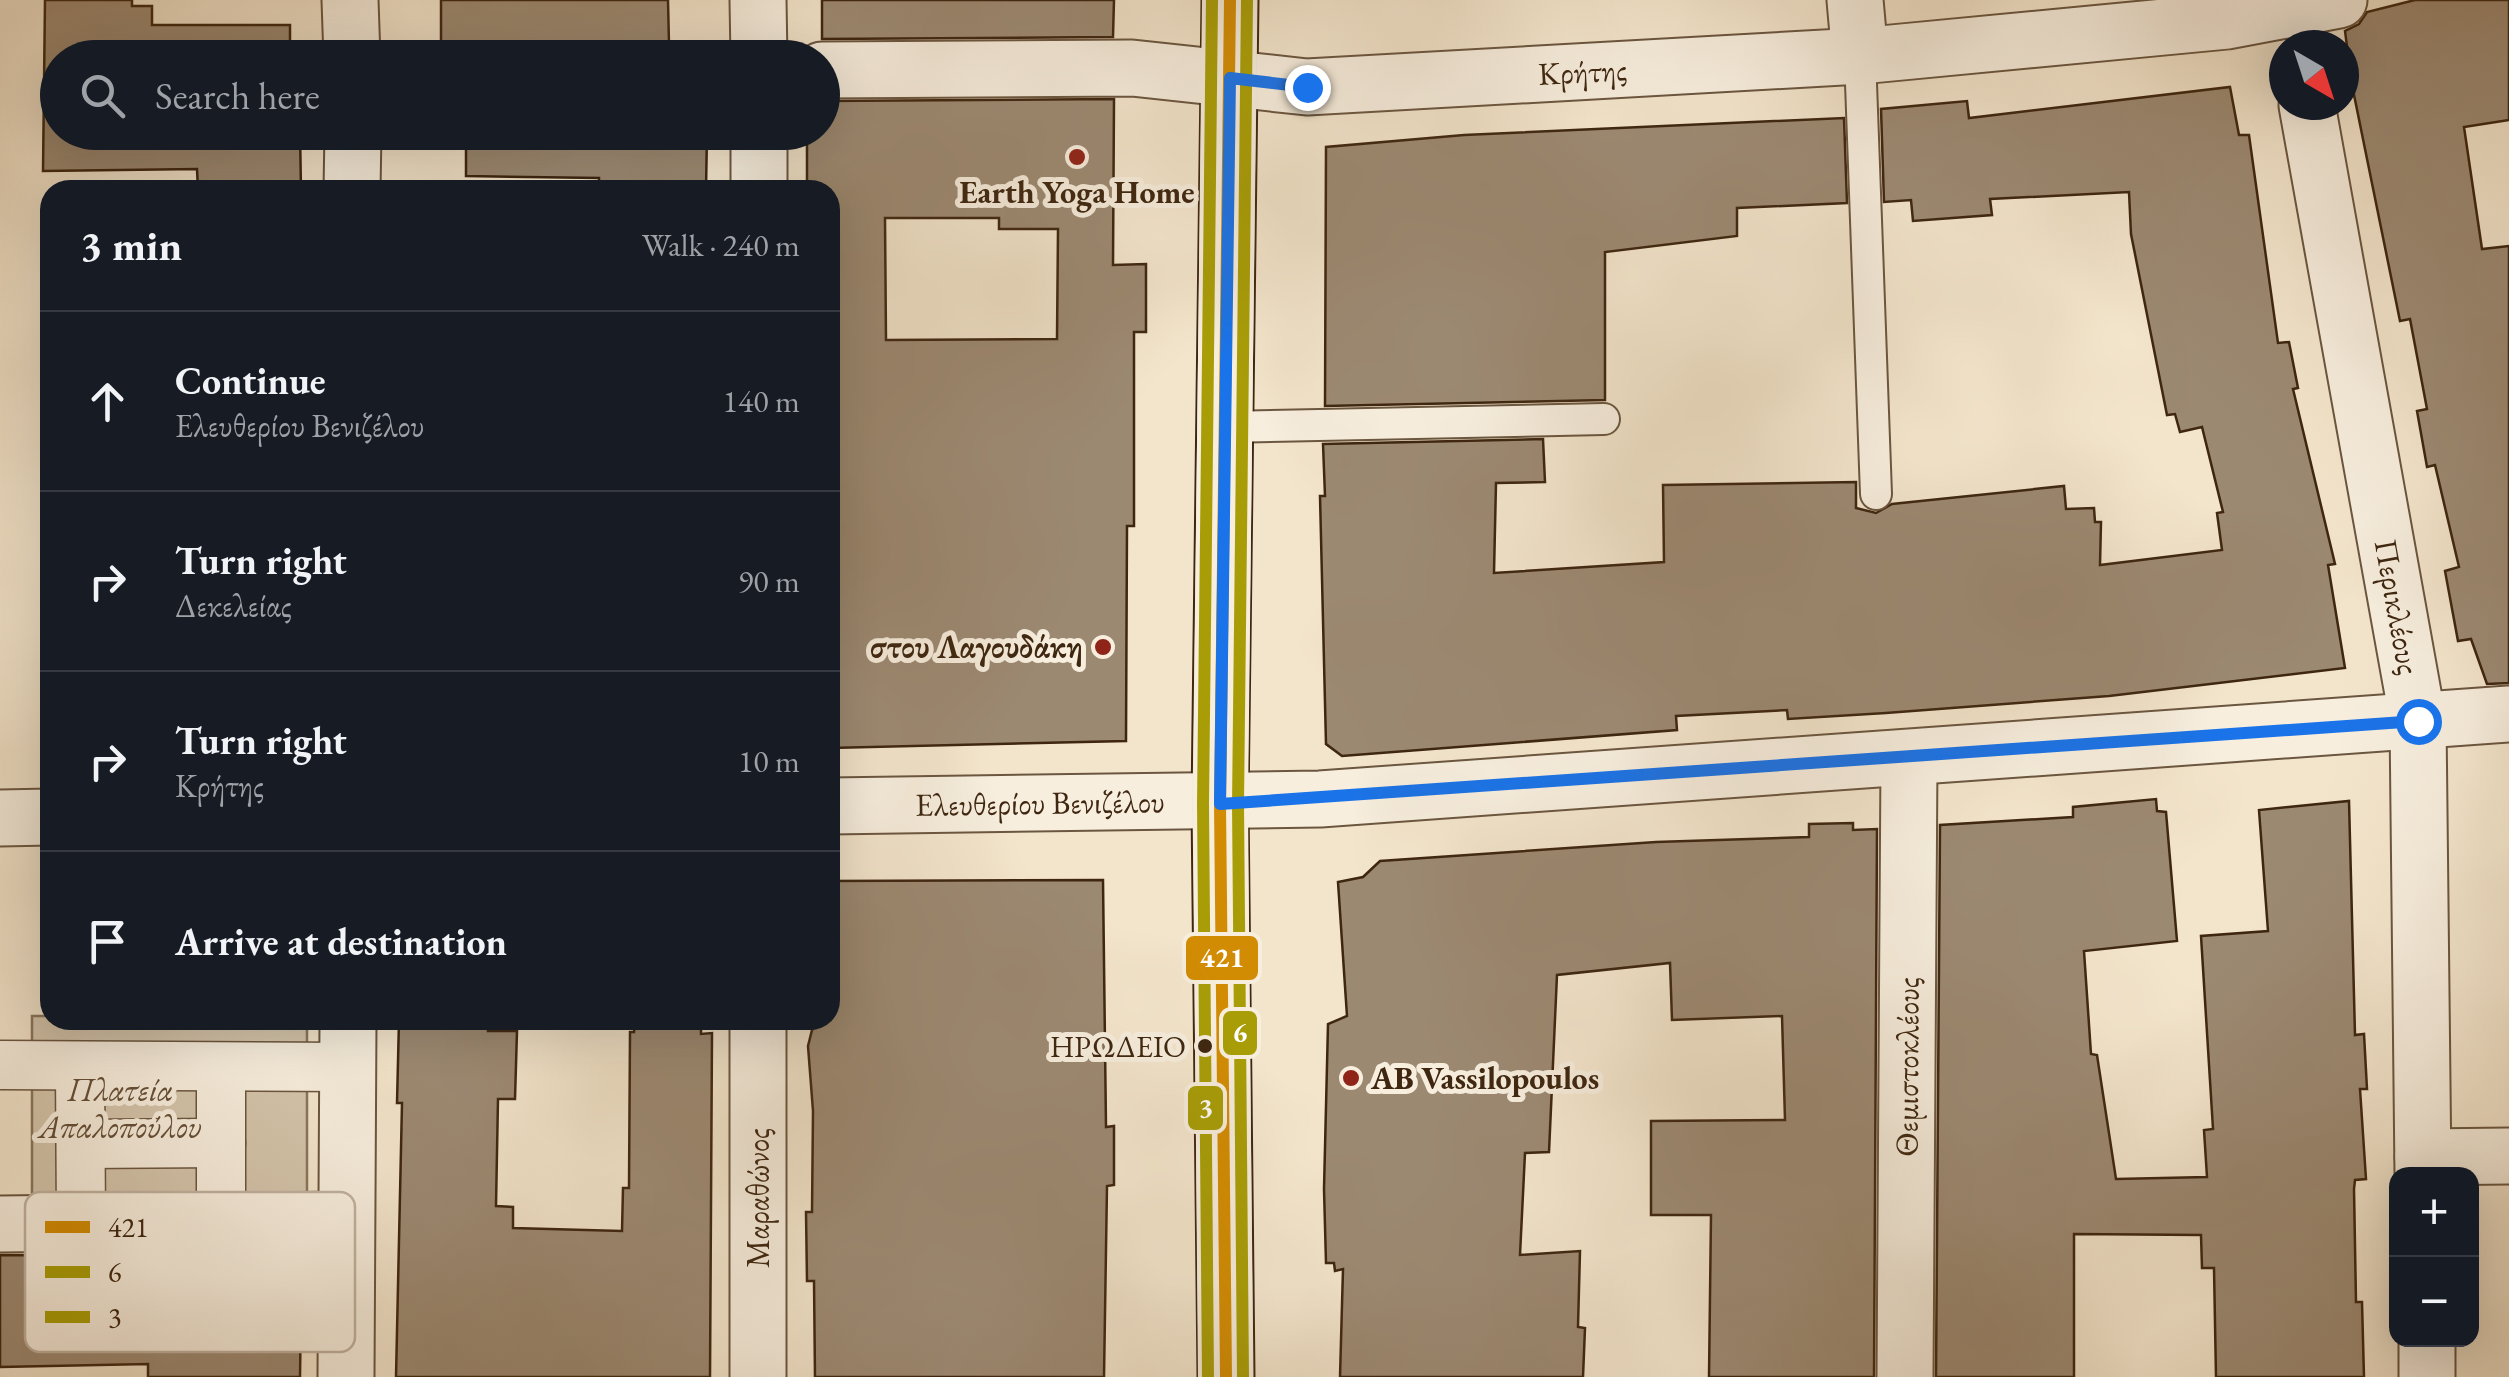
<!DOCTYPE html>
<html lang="en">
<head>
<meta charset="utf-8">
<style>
	body { margin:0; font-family:"EB Garamond",serif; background:#242831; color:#f1f3f6 }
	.controls { position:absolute; right:30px; bottom:30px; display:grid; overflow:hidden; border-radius:20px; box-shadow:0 10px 40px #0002 }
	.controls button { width:90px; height:90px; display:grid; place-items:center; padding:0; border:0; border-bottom:2px solid #363941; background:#171b24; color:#f1f3f6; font:50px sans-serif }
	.compass { position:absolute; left:2269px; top:30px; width:90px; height:90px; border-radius:50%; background:#171b24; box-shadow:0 10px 40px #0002; rotate:141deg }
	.stop { position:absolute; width:30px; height:30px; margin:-22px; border:8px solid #1a73e8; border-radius:50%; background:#fff }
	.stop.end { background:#1a73e8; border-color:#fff; box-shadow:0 2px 10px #0008 }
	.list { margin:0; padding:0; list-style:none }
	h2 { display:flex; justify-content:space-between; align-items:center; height:130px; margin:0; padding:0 40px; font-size:42px }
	h2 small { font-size:32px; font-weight:400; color:#9ea1a6 }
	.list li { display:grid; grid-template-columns:65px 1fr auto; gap:30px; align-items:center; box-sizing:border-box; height:180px; padding:0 40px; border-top:2px solid #363941 }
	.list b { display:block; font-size:38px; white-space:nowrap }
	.list p { margin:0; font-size:32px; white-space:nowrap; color:#9ea1a6 }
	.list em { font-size:32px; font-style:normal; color:#9ea1a6 }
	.icon { flex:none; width:55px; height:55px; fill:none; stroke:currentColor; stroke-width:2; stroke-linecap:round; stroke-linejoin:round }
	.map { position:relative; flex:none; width:2509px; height:1377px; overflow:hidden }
	.search { position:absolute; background:#171b24; box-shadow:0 10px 40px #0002; left:40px; top:40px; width:800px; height:110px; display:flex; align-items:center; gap:25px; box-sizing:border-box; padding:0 35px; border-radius:55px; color:#9ea1a6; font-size:38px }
	.panel { position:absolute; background:#171b24; box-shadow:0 10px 40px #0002; left:40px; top:180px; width:800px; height:850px; border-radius:30px }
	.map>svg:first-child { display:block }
	.green { fill:#d4c5ac; stroke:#89765e; stroke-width:2.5 }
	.building { fill:#9c8972; stroke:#3e2610; stroke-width:2.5; fill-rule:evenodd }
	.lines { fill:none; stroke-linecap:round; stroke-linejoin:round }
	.service-casing { stroke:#6b563f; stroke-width:34 }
	.pedestrian-casing { stroke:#6b563f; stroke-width:51 }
	.minor-casing { stroke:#6b563f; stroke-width:59 }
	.primary-casing { stroke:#3e2610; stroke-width:59 }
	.service { stroke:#f7eede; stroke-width:30 }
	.pedestrian { stroke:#f7eede; stroke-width:48 }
	.minor { stroke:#f7eede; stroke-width:55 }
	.primary { stroke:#f3e5cc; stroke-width:55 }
	.bus-1-casing { stroke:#f7eede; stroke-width:20 }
	.bus-2-casing { stroke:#f7eede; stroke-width:20 }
	.bus-3-casing { stroke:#f7eede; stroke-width:20 }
	.bus-1 { stroke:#d28c03; stroke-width:12 }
	.bus-2 { stroke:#a89d07; stroke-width:12 }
	.bus-3 { stroke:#a89d07; stroke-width:12 }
	.route { stroke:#1a73e8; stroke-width:12 }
	.poi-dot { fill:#8f2418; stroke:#f7eede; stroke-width:4 }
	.bus-dot { fill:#3e2610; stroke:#f7eede; stroke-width:4 }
	.labels { text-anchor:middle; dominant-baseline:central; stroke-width:10; stroke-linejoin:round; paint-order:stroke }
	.bus-label { font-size:30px; fill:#3e2610; stroke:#f7eede; text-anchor:end }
	.street-label { font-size:32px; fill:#3e2610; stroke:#f7eede }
	.poi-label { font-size:32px; font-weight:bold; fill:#3e2610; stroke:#f7eede }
	.park-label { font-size:32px; font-style:italic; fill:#644e37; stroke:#f7eede }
	.key { fill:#f7eede; stroke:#c0b2a0; stroke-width:2.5 }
	.key-label { font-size:28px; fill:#3e2610 }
	.line-badge { stroke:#f7eede; stroke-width:4 }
	.badge-label { font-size:28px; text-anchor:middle; font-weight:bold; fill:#fff }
</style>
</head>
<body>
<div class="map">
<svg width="2509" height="1377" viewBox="0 0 2509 1377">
	<rect width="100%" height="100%" fill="#f3e5cc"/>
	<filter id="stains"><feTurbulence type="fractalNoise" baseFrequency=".002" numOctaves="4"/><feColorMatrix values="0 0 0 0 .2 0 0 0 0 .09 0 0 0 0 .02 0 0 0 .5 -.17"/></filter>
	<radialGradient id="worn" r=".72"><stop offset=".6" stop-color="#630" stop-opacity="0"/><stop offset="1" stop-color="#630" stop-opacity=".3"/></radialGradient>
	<!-- green -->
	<polygon class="green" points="32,1016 50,1016 50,1020 307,1020 307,1195 32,1197"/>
	<!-- building -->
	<g class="building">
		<polygon points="45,0 132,0 132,6 152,6 152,25 290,25 290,58 58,58 58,132 300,132 301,190 198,190 197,169 43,171"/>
		<polygon points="441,0 668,0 669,44 441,46"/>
		<polygon points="822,0 1114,0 1113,37 822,39"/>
		<polygon points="2415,0 2509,0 2509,120 2464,127 2482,249 2509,246 2509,683 2487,684 2471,639 2458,641 2445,571 2459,567 2435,465 2427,467 2417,411 2427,409 2410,319 2400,321 2352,85 2345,31 2359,24 2367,12"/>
		<polygon points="2230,87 2239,135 2249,135 2278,343 2289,342 2298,388 2293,389 2335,564 2328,565 2345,668 2109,696 1886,713 1788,719 1787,710 1676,716 1677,730 1342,756 1326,744 1320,496 1325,496 1323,444 1543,439 1545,482 1496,483 1494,573 1664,562 1663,485 1856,482 1856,508 1876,513 1892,504 2064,486 2066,509 2094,508 2095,522 2101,522 2100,565 2222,550 2217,513 2223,512 2202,427 2180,432 2175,414 2167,415 2131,234 2129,192 1990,199 1992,215 1913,221 1911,200 1884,202 1881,109 1967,101 1969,118"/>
		<path d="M1114 99 1113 265 1146 264V332H1134V526H1127L1126 741 830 748V190H807V132H822V101ZM885 218H999V229H1058L1057 339 886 340Z"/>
		<polygon points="1844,118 1847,203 1737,208 1737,236 1605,252 1605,400 1325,406 1326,147 1464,135"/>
		<polygon points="466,132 707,132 706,190 599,190 599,178 466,176"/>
		<polygon points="2156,799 2157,811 2166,812 2177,941 2084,951 2091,1054 2097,1055 2116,1179 2207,1177 2204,1130 2213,1129 2201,936 2268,931 2259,810 2349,801 2355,1035 2364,1034 2367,1089 2360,1089 2366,1179 2355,1180 2354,1189 2356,1302 2362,1302 2364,1377 2216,1377 2214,1268 2202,1268 2201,1235 2074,1234 2074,1377 1936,1377 1940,825 2073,817 2073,807"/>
		<polygon points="1853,823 1853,830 1877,829 1874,1377 1709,1377 1711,1215 1651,1215 1651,1121 1785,1120 1782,1016 1672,1020 1670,963 1557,975 1549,1152 1525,1153 1520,1255 1580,1251 1578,1327 1585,1328 1583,1377 1340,1377 1343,1269 1335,1271 1334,1263 1326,1263 1324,1189 1328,1024 1347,1016 1338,882 1363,877 1380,861 1656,842 1809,837 1809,824"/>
		<polygon points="1103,880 1106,1127 1114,1126 1114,1185 1107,1186 1104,1377 815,1377 814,1281 807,1281 806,1212 812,1212 813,1111 808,1046 812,1030 823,1020 830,1020 830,881"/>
		<polygon points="399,1020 488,1020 488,1031 517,1031 515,1099 498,1099 496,1206 513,1207 513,1228 622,1231 623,1188 629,1188 630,1032 634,1032 635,1020 701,1020 701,1034 712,1033 710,1377 396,1377 402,1103 397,1103"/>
		<polygon points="0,1255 164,1256 164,1262 294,1264 293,1303 301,1304 300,1377 148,1377 148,1364 0,1367"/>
	</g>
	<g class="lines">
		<!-- service casing -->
		<g class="service-casing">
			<g id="service">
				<polyline points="1860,56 1876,494"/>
				<polyline points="1224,427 1604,419"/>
			</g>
		</g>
		<!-- pedestrian casing -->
		<g class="pedestrian-casing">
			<g id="pedestrian">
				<polyline points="0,1065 347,1067"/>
				<polyline points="221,1067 221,1221"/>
				<polyline points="80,1069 81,1223"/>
				<polyline points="81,1144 221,1143"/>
			</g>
		</g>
		<!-- minor casing -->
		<g class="minor-casing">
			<g id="minor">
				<polyline points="350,0 352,58"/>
				<polyline points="758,0 759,58"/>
				<polyline points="1855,0 1860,56"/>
				<path id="s1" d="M822 70 1132 68 1307 87 1860 56 2227 21 2339 0"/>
				<path id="s2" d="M2307 105 2418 721 2423 1174"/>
				<polyline points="352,190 353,132"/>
				<polyline points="759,190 759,132"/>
				<path id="s3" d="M830 806 1320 799 2509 714"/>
				<polyline points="0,818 50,817"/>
				<polyline points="758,1020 758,1377"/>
				<polyline points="2423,1157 2509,1156"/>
				<polyline points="0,1224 345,1220"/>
				<polyline points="2427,1340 2427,1377"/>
				<polyline points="346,1377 348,1020"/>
				<path id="s4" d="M1905 1377 1909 759"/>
			</g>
		</g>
		<!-- primary casing -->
		<g class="primary-casing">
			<polyline id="primary" points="1226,1377 1220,804 1230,0"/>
		</g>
		<!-- service -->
		<use href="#service" class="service"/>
		<!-- pedestrian -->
		<use href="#pedestrian" class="pedestrian"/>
		<!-- minor -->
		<use href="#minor" class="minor"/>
		<!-- primary -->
		<use href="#primary" class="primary"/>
		<!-- bus-1 casing -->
		<g class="bus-1-casing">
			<polyline id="bus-1" points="1226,1377 1220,804 1230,0"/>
		</g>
		<!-- bus-2 casing -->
		<g class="bus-2-casing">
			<polyline id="bus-2" points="1243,1377 1238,804 1247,0"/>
		</g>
		<!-- bus-3 casing -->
		<g class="bus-3-casing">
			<polyline id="bus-3" points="1208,1377 1203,804 1212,0"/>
		</g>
		<!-- bus-1 -->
		<use href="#bus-1" class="bus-1"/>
		<!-- bus-2 -->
		<use href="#bus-2" class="bus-2"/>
		<!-- bus-3 -->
		<use href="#bus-3" class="bus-3"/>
	</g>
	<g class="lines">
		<!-- route -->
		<polyline class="route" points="1307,87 1230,78 1220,804 2418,721"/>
	</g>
	<!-- markers -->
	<g class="poi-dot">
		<circle cx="1077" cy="157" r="10"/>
		<circle cx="1103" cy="647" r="10"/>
		<circle cx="1351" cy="1078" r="10"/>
	</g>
	<circle class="bus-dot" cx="1205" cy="1046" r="9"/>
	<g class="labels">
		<!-- bus labels -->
		<g class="bus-label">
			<text x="1186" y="1046">ΗΡΩΔΕΙΟ</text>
		</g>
		<!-- street labels -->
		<g class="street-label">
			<text stroke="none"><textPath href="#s1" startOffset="762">Κρήτης</textPath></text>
			<text stroke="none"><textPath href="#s2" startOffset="510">Περικλέους</textPath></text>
			<text stroke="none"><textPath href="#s3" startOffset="210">Ελευθερίου Βενιζέλου</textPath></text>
			<text stroke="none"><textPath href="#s4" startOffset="310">Θεμιστοκλέους</textPath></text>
			<text transform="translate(758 1198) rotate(-90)">Μαραθώνος</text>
		</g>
		<!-- poi labels -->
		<g class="poi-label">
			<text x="1077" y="192">Earth Yoga Home</text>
			<text x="1083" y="647" text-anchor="end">στου Λαγουδάκη</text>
			<text x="1371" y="1078" text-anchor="start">AB Vassilopoulos</text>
		</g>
		<!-- park labels -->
		<g class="park-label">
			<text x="120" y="1090">Πλατεία<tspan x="120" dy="37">Απαλοπούλου</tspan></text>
		</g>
	</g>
	<!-- legend -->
	<rect x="25" y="1192" width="330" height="160" rx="15" class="key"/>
	<rect x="45" y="1221" width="45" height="12" fill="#d28c03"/>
	<rect x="45" y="1266" width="45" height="12" fill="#a89d07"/>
	<rect x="45" y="1311" width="45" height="12" fill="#a89d07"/>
	<g class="key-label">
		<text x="108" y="1237">421</text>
		<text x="108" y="1282">6</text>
		<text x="108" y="1327">3</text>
	</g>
	<g class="line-badge">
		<rect x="1184" y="934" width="76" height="48" rx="10" fill="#d28c03"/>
		<rect x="1221" y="1009" width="38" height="48" rx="10" fill="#a89d07"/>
		<rect x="1186" y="1084" width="39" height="48" rx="10" fill="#a89d07"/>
	</g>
	<g class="badge-label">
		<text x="1222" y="967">421</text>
		<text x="1240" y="1042">6</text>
		<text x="1206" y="1117">3</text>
	</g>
	<rect width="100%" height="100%" filter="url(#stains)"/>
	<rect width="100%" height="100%" fill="url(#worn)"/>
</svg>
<div class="controls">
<button>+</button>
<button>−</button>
</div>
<svg class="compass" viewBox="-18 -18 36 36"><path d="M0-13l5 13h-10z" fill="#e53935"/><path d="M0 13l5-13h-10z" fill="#9ea1a6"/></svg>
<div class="stop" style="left:2418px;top:721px"></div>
<div class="stop end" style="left:1307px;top:87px"></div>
<div class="search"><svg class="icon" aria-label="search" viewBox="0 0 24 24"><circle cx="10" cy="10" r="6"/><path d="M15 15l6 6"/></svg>Search here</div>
<section class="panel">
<h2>3 min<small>Walk · 240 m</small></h2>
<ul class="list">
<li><svg class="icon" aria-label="ahead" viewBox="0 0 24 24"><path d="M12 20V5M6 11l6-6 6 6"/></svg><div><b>Continue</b><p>Ελευθερίου Βενιζέλου</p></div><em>140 m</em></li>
<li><svg class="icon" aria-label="right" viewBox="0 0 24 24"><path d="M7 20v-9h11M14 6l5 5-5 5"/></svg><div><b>Turn right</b><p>Δεκελείας</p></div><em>90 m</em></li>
<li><svg class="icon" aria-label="right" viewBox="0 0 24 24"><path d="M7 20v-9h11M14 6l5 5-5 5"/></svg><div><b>Turn right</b><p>Κρήτης</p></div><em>10 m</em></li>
<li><svg class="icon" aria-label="arrive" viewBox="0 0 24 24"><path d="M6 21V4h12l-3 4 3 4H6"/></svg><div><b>Arrive at destination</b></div></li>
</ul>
</section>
</div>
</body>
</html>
